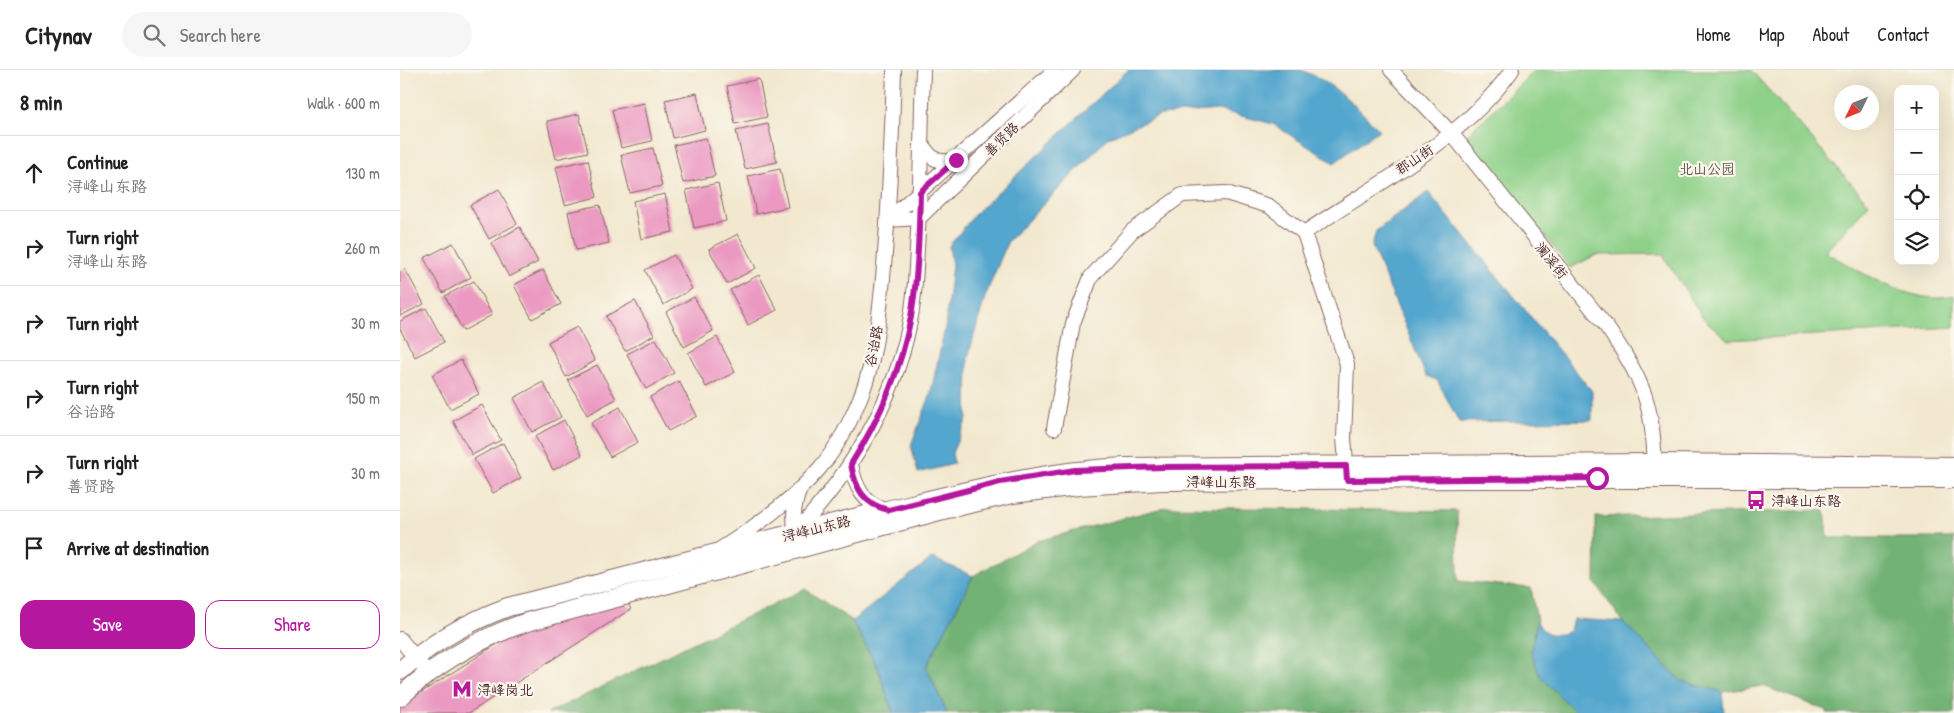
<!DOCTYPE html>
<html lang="en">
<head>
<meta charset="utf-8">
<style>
	body { margin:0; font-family:"Patrick Hand","LXGW WenKai TC",sans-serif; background:#f6f6f6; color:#222 }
	.controls { position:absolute; right:15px; top:15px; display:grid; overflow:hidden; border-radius:10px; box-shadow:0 5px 20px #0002 }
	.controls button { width:45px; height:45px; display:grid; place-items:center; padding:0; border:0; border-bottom:1px solid #e0e0e0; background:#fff; color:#222; font:25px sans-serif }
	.compass { position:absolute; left:1434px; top:15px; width:45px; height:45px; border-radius:50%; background:#fff; box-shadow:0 5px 20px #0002; rotate:227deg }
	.stop { position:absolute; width:15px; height:15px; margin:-11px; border:4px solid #b5179e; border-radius:50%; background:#fff }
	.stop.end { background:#b5179e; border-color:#fff; box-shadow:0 1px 5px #0008 }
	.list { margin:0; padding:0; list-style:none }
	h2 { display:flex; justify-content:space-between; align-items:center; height:65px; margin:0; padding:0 20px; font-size:21px }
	h2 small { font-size:16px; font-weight:400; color:#767676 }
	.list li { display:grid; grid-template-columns:32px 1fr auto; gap:15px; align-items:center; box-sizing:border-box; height:75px; padding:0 20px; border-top:1px solid #e0e0e0 }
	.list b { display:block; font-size:19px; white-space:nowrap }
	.list p { margin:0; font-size:16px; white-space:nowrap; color:#767676 }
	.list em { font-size:16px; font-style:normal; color:#767676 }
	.actions { display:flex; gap:10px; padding:15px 20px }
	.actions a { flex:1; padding:11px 0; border:1px solid #b5179e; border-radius:15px; text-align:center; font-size:18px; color:#b5179e }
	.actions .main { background:#b5179e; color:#fff }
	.icon { flex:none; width:28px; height:28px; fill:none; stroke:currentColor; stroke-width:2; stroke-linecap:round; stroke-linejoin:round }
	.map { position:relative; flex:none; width:1554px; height:643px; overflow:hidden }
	header { display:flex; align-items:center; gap:30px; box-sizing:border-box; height:70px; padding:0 25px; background:#fff; border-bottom:1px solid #e0e0e0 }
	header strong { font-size:24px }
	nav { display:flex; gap:28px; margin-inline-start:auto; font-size:18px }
	.search { width:350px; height:45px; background:#f6f6f6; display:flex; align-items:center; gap:12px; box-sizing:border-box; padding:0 18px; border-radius:28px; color:#767676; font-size:19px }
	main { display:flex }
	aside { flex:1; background:#fff }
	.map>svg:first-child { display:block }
	.green { fill:#8dd088; stroke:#6c785a }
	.forest { fill:#72b274; stroke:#5e6850 }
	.water { fill:#53a6ce; stroke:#4e627c }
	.building { fill:#eb99c1 }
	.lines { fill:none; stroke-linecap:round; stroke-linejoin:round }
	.minor-casing { stroke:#856564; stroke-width:16 }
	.major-casing { stroke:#856564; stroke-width:20 }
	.minor { stroke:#fff; stroke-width:14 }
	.major { stroke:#fff; stroke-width:18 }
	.route { stroke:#b5179e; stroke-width:6 }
	.labels { text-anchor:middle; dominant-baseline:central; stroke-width:4.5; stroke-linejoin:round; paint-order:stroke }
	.street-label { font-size:14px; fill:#4a1f2b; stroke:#fbf7ec }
	.park-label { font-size:14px; fill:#5e5447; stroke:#fbf7ec }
	.poi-label { font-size:14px; fill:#4a1f2b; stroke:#fbf7ec; text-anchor:start }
</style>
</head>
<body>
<header>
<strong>Citynav</strong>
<div class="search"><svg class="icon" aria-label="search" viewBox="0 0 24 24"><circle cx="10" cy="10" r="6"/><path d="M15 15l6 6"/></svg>Search here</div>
<nav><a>Home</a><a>Map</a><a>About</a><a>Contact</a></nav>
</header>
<main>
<aside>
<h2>8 min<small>Walk · 600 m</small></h2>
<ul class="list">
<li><svg class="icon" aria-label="ahead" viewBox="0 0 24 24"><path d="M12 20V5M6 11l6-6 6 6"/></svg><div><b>Continue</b><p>浔峰山东路</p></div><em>130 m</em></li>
<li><svg class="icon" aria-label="right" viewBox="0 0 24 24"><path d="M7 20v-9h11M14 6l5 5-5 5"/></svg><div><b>Turn right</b><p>浔峰山东路</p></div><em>260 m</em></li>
<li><svg class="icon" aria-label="right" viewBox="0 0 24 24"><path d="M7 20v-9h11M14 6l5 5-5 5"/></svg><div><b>Turn right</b></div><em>30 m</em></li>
<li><svg class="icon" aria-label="right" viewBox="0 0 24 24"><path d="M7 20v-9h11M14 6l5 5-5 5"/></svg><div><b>Turn right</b><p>谷诒路</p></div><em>150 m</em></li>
<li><svg class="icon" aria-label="right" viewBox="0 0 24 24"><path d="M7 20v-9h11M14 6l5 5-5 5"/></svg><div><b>Turn right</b><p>善贤路</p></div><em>30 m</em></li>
<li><svg class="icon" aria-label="arrive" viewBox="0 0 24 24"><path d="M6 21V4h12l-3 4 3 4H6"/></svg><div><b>Arrive at destination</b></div></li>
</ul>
<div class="actions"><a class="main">Save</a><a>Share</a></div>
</aside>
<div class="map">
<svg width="1554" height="643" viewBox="0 0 1554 643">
	<rect width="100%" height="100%" fill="#fbf7ec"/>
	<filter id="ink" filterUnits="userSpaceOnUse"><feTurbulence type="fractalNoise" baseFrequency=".02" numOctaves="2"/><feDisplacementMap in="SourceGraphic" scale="10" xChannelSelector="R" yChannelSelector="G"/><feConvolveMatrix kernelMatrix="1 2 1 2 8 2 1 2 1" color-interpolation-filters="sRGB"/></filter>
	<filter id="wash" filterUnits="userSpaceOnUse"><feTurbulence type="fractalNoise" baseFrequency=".0096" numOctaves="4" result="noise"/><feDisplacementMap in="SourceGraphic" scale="20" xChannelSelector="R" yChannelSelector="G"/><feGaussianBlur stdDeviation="1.12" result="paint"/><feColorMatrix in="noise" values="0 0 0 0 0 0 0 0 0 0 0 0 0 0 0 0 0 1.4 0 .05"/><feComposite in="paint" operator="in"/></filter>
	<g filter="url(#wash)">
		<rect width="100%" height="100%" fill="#f2e8cf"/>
		<!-- green -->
		<path class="green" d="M1135 0H1351L1469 134 1425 182C1460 201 1513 237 1554 226V257L1328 270 1304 249 1262 184 1196 185 1170 198 1066 66Z"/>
		<!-- forest -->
		<g class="forest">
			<polygon points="766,437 1057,441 1058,511 1131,518 1137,551 1131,582 1140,606 1177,643 547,643 526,597 573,506 637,471"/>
			<polygon points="1425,440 1428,468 1554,468 1554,643 1426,643 1426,640 1363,616 1322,622 1281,611 1223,552 1195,513 1196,447"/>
			<polygon points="405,519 452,551 478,598 493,643 148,643"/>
		</g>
		<!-- water -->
		<g class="water">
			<path d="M728 0H901C933 12 956 36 979 60L934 93 873 54 818 40 761 45 709 67 608 171 585 227 568 287 567 349 552 383 554 394 518 403 511 375 530 326 545 258 552 195 549 176 575 144Z"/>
			<polygon points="1028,122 1192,321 1192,350 1059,352 1037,310 1026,306 972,176 976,161"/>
			<polygon points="532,488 573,506 526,597 547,643 493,643 478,598 452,551"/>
			<path d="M1173 549 1223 552 1281 611 1322 622 1324 643H1177L1140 606 1131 581 1137 551C1143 566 1156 567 1170 561Z"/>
		</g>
		<g id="blocks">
			<!-- building -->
			<g class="building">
				<polygon points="359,9 367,47 335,54 327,16"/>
				<polygon points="297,23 305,60 273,68 265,30"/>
				<polygon points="244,33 252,71 221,78 212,40"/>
				<polygon points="179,44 188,82 156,89 147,51"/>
				<polygon points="368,54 377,92 345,99 336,61"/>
				<polygon points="306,68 315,106 283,113 274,75"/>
				<polygon points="253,78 262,116 230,123 221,85"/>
				<polygon points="188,90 197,127 165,135 156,97"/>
				<polygon points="380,99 388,137 356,144 348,106"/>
				<polygon points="318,113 326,151 294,158 286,120"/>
				<polygon points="99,119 117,154 89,169 70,135"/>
				<polygon points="265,124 273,162 241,169 233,131"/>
				<polygon points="200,135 209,173 176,180 168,142"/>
				<polygon points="120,157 138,192 109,207 91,173"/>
				<polygon points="338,164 356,198 327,214 309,179"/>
				<polygon points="53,173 71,207 43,223 24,188"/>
				<polygon points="274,185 292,219 263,235 245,200"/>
				<polygon points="5,199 24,234 0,246 0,202"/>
				<polygon points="143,200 161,234 132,249 114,215"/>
				<polygon points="359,205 377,240 348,255 330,220"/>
				<polygon points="74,211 92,245 63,261 45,226"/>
				<polygon points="294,227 313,261 284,277 266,242"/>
				<polygon points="235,231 254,265 225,281 206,246"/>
				<polygon points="26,238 44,272 15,287 0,259 0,251"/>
				<polygon points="177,257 195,291 166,307 148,272"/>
				<polygon points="317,267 335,302 306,317 288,283"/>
				<polygon points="256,269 274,303 246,319 227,284"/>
				<polygon points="61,290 79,324 50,339 32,305"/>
				<polygon points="197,295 216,329 187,345 168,310"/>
				<polygon points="279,311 297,346 268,361 250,327"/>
				<polygon points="143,312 161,347 132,362 114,328"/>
				<polygon points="82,335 101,370 72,385 53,351"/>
				<polygon points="220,337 238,372 210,387 191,353"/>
				<polygon points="164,350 182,385 153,400 135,366"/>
				<polygon points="103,373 121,408 93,423 74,389"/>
				<polygon points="208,503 231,539 69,643 0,643 0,636"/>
			</g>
		</g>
	</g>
	<g filter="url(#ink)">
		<use href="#blocks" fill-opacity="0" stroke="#856564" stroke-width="1"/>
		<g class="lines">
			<!-- minor casing -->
			<g class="minor-casing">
				<g id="minor">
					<path d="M991 0 1052 64 1206 256C1244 311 1254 335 1255 403"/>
					<path d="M522 74C531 89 538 94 556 90"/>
					<polyline points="488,150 519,148 673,0"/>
					<polyline points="488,150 655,0"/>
					<path d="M904 163C972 117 1065 68 1112 0"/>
					<polyline points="654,358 673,253 691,207 732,161 782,125 826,123 869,136 904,163 947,294 944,368 947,405"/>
					<path d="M451 394C455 417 464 435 488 440"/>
					<path d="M394 464C451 403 496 330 511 246 515 224 516 201 517 178 521 119 521 60 523 0"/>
					<path d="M400 467C390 452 394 434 400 419"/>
					<path d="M319 480C354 458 392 430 419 399 437 378 452 349 462 323 476 287 479 246 483 208 489 139 492 69 494 0"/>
					<polyline points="0,569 28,603"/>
				</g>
			</g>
			<!-- major casing -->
			<g class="major-casing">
				<g id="major">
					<path d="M0 601C32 572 67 552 108 537 228 505 349 474 470 444 555 424 637 401 725 397L1255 393 1554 396"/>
					<path d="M0 627C37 593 80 568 127 552L543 440 613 424 678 416 762 411 1072 409H1554"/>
				</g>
			</g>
			<!-- minor -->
			<use href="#minor" class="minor"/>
			<!-- major -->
			<use href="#major" class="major"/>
		</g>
	</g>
	<g class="lines" filter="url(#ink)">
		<!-- route -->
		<path class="route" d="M556 90 520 122C519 163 518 206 511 247 501 299 479 350 451 394 455 418 464 435 489 440L600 412 675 400 762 397 946 396 947 410 1197 408"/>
	</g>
	<!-- icons -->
	<defs>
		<g id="bus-bare" transform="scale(1.5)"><path d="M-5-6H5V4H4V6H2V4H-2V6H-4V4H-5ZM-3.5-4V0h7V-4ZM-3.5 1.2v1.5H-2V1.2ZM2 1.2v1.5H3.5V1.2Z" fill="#b5179e" stroke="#fbf7ec" stroke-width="2.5" paint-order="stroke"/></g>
		<g id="metro-bare" transform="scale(1.5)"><path d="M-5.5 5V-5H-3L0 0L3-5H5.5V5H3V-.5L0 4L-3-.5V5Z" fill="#b5179e" stroke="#fbf7ec" stroke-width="2.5" paint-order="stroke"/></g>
	</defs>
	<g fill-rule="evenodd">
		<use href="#bus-bare" x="1356" y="430"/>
		<use href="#metro-bare" x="62" y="619"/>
	</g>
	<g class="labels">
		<!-- street labels -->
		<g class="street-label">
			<text transform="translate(601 69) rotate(-44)">善贤路</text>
			<text transform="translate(1014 89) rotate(-34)">郡山街</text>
			<text transform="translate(1152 190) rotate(51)">澜溪街</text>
			<text transform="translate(473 276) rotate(-79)">谷诒路</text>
			<text x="821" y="411">浔峰山东路</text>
			<text transform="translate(416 458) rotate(-14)">浔峰山东路</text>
		</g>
		<!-- park labels -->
		<g class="park-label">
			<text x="1307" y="98">北山公园</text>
		</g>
		<!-- poi labels -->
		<g class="poi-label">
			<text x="1371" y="430">浔峰山东路</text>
			<text x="77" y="619">浔峰岗北</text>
		</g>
	</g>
</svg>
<div class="controls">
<button>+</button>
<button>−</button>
<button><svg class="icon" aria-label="locate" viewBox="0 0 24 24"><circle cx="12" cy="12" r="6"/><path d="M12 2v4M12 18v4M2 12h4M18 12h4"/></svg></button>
<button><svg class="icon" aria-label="layers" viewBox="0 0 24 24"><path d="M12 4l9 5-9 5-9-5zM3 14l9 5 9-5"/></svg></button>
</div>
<svg class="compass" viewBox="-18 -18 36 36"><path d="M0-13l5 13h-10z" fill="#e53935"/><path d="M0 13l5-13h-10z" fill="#767676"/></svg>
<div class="stop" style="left:1197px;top:408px"></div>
<div class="stop end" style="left:556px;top:90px"></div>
</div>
</main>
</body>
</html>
